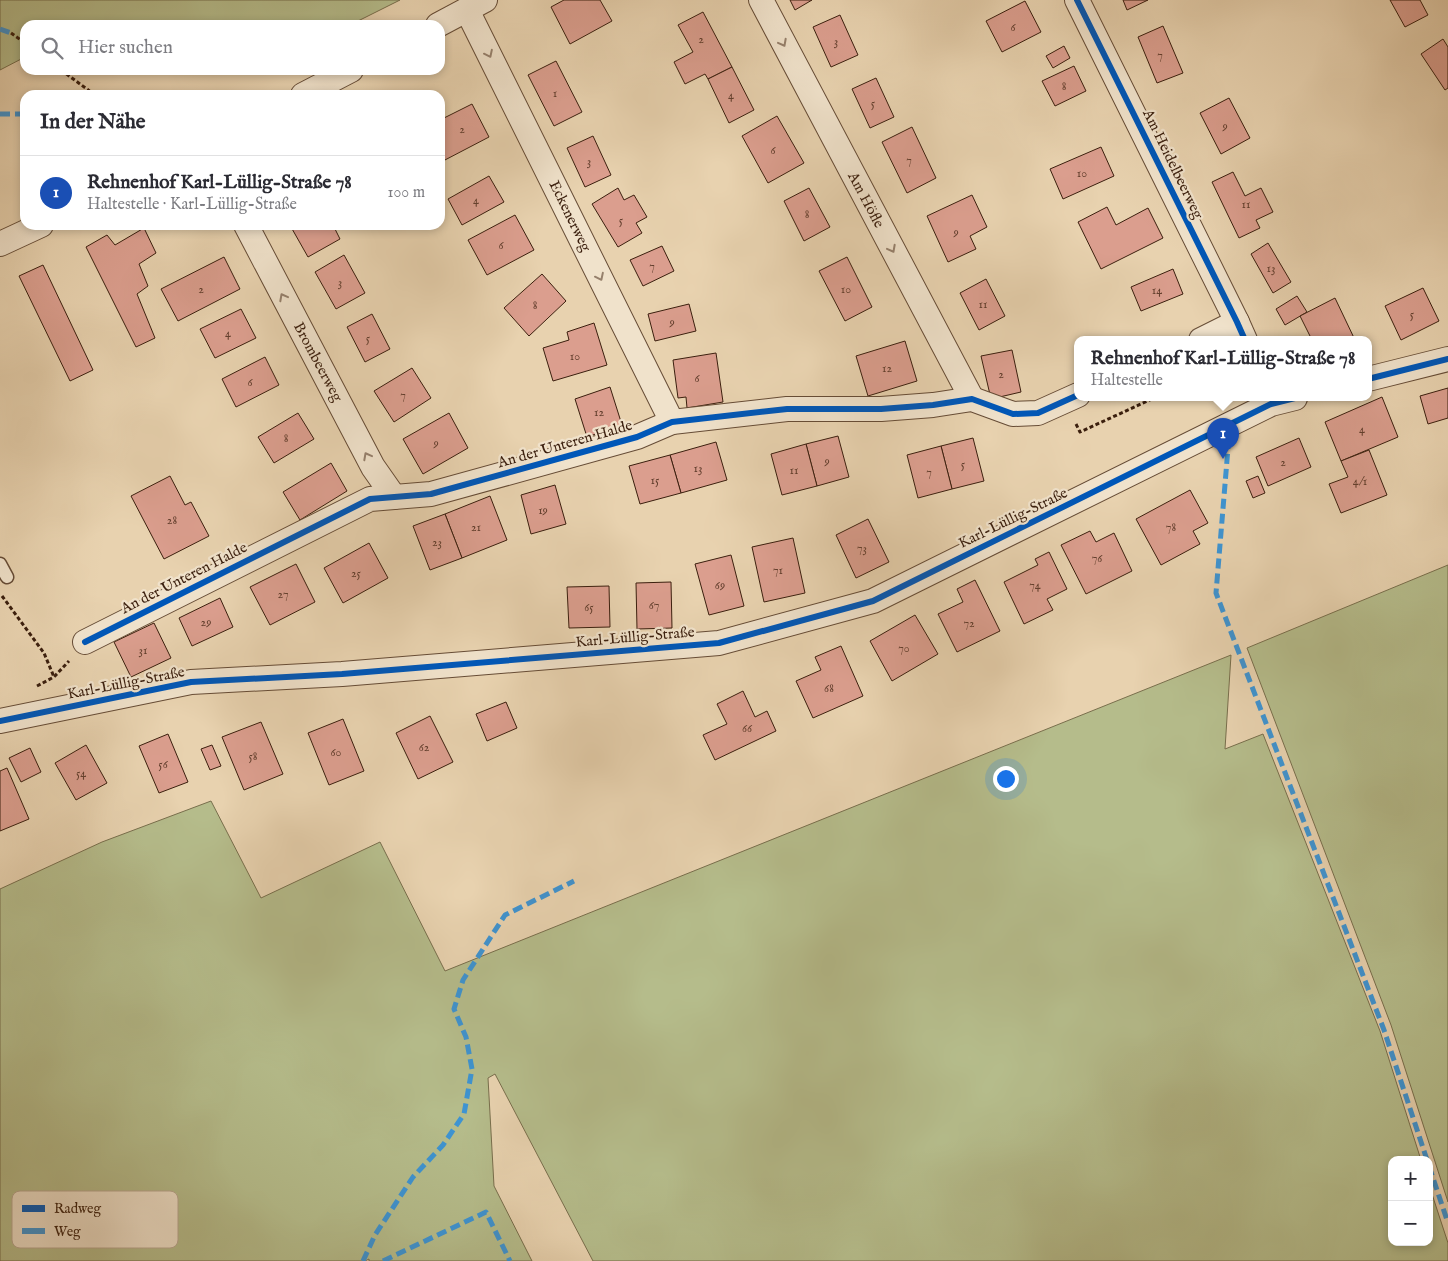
<!DOCTYPE html>
<html lang="de">
<head>
<meta charset="utf-8">
<style>
	body { margin:0; font-family:"IM FELL English",serif; background:#f2f2f3; color:#2b2b33 }
	.controls { position:absolute; right:15px; bottom:15px; display:grid; overflow:hidden; border-radius:10px; box-shadow:0 2px 8px #0003 }
	.controls button { width:45px; height:45px; display:grid; place-items:center; padding:0; border:0; border-bottom:1px solid #e1e1e2; background:#fff; color:#2b2b33; font:25px sans-serif }
	.you { position:absolute; left:1005px; top:778px; width:18px; height:18px; margin:-12px; border:4px solid #fff; border-radius:50%; background:#1a73e8; box-shadow:0 0 0 8px #1a73e833 }
	.badge { display:grid; place-items:center; width:32px; height:32px; border-radius:50%; background:#8f2418; color:#fff; font-size:16px; font-weight:700 }
	.pin { position:absolute; translate:-50% -41px; filter:drop-shadow(0 1px 2px #0008) }
	.pin::after { content:''; position:absolute; top:26px; width:18px; height:15px; background:inherit; clip-path:polygon(0 0,100% 0,50% 100%) }
	.popup { position:absolute; left:1074px; top:336px; width:298px; height:65px; box-sizing:border-box; display:grid; place-content:center; border-radius:10px; background:#fff; filter:drop-shadow(0 1px 4px #0005); font-size:16px; white-space:nowrap; color:#7c7c81 }
	.popup b { font-size:19px; color:#2b2b33 }
	.popup::after { content:''; position:absolute; left:50%; top:100%; margin-left:-10px; border:10px solid transparent; border-top-color:#fff }
	.list { margin:0; padding:0; list-style:none }
	h2 { display:flex; justify-content:space-between; align-items:center; height:65px; margin:0; padding:0 20px; font-size:21px }
	h2 small { font-size:16px; font-weight:400; color:#7c7c81 }
	.list li { display:grid; grid-template-columns:32px 1fr auto; gap:15px; align-items:center; box-sizing:border-box; height:75px; padding:0 20px; border-top:1px solid #e1e1e2 }
	.list b { display:block; font-size:19px; white-space:nowrap }
	.list p { margin:0; font-size:16px; white-space:nowrap; color:#7c7c81 }
	.list em { font-size:16px; font-style:normal; color:#7c7c81 }
	.icon { flex:none; width:28px; height:28px; fill:none; stroke:currentColor; stroke-width:2; stroke-linecap:round; stroke-linejoin:round }
	.map { position:relative; flex:none; width:1448px; height:1261px; overflow:hidden }
	.search { position:absolute; background:#fff; box-shadow:0 2px 8px #0003; left:20px; top:20px; width:425px; height:55px; display:flex; align-items:center; gap:12px; box-sizing:border-box; padding:0 18px; border-radius:15px; color:#7c7c81; font-size:19px }
	.panel { position:absolute; background:#fff; box-shadow:0 2px 8px #0003; left:20px; top:90px; width:425px; height:140px; border-radius:15px }
	.map>svg:first-child { display:block }
	.green { fill:#b5bc8b; stroke:#786e4c }
	.building { fill:#db9e8e; stroke:#3b1f0e }
	.lines { fill:none; stroke-linecap:round; stroke-linejoin:round }
	.service-casing { stroke:#664c36; stroke-width:15 }
	.minor-casing { stroke:#664c36; stroke-width:26 }
	.path { stroke:#3b1f0e; stroke-width:3; stroke-dasharray:4 2.5; stroke-linecap:butt }
	.service { stroke:#f0e2cb; stroke-width:12 }
	.minor { stroke:#f0e2cb; stroke-width:24 }
	.quiet { stroke:#3e94d2; stroke-width:5; stroke-dasharray:10 5; stroke-linecap:butt }
	.cycleway-casing { stroke:#f0e2cb; stroke-width:9 }
	.cycleway { stroke:#0057b8; stroke-width:6 }
	.oneway { stroke:#96806c }
	.labels { text-anchor:middle; dominant-baseline:central; stroke-width:4.5; stroke-linejoin:round; paint-order:stroke }
	.number-label { font-size:12px; fill:#633f2e }
	.street-label { font-size:15px; fill:#3b1f0e; stroke:#f0e2cb }
	.key { fill:#f0e2cb; stroke:#baa892; stroke-width:1 }
	.key-label { font-size:14px; fill:#3b1f0e }
</style>
</head>
<body>
<div class="map">
<svg width="1448" height="1261" viewBox="0 0 1448 1261">
	<rect width="100%" height="100%" fill="#e8d2af"/>
	<filter id="stains"><feTurbulence type="fractalNoise" baseFrequency=".004" numOctaves="4"/><feColorMatrix values="0 0 0 0 .2 0 0 0 0 .09 0 0 0 0 .02 0 0 0 .5 -.17"/></filter>
	<radialGradient id="worn" r=".72"><stop offset=".6" stop-color="#630" stop-opacity="0"/><stop offset="1" stop-color="#630" stop-opacity=".3"/></radialGradient>
	<!-- green -->
	<g class="green">
		<polygon points="0,0 400,0 350,25 25,25 25,57 0,70"/>
		<polygon points="1448,565 1448,1202 1391,1025 1247,648"/>
		<polygon points="1231,655 1225,749 1263,734 1380,1031 1421,1160 1392,1160 1392,1242 1429,1242 1429,1185 1448,1243 1448,1261 593,1261 495,1074 488,1078 494,1186 532,1261 369,1261 369,1259 365,1261 0,1261 0,889 102,842 211,801 261,898 380,842 445,971"/>
	</g>
	<!-- building -->
	<g class="building">
		<polygon points="564,0 600,0 612,21 570,44 551,7"/>
		<polygon points="790,0 812,0 795,10"/>
		<polygon points="1123,0 1148,0 1127,10"/>
		<polygon points="1390,0 1420,0 1428,15 1405,27"/>
		<polygon points="1025,1 1041,32 1002,52 986,21"/>
		<polygon points="703,12 732,67 708,79 705,74 685,84 674,62 693,52 678,25"/>
		<polygon points="840,15 858,55 831,67 813,27"/>
		<polygon points="1163,26 1183,73 1157,83 1138,37"/>
		<polygon points="1443,39 1448,47 1448,88 1445,90 1421,54"/>
		<polygon points="1064,46 1070,58 1053,68 1046,56"/>
		<polygon points="556,61 582,112 554,126 528,75"/>
		<polygon points="1074,66 1086,91 1055,106 1042,81"/>
		<polygon points="732,67 754,110 729,123 708,79"/>
		<polygon points="876,78 894,117 870,128 852,89"/>
		<polygon points="1229,98 1250,138 1221,154 1200,113"/>
		<polygon points="472,104 489,137 443,161 440,155 440,120"/>
		<polygon points="777,116 804,163 768,183 742,136"/>
		<polygon points="912,127 936,178 907,193 882,142"/>
		<polygon points="593,136 611,175 585,187 567,148"/>
		<polygon points="1101,147 1114,176 1063,199 1050,169"/>
		<polygon points="1233,172 1245,196 1261,188 1273,212 1256,220 1260,228 1239,238 1212,182"/>
		<polygon points="489,176 504,202 462,225 448,199"/>
		<polygon points="618,188 624,200 634,195 647,217 636,223 642,233 618,247 592,204"/>
		<polygon points="809,188 830,227 804,241 784,201"/>
		<polygon points="972,195 987,227 970,236 976,249 948,262 927,216"/>
		<polygon points="1107,207 1116,225 1148,208 1163,238 1101,269 1078,222"/>
		<polygon points="515,215 534,250 487,275 468,240"/>
		<polygon points="295,225 333,225 340,239 308,257 291,227"/>
		<polygon points="144,228 156,253 139,264 148,286 137,294 155,338 136,347 86,247 107,235 115,245"/>
		<polygon points="1268,243 1291,282 1273,293 1251,254"/>
		<polygon points="662,246 674,271 643,286 630,260"/>
		<polygon points="344,255 365,293 336,309 315,272"/>
		<polygon points="224,257 240,289 178,321 161,289"/>
		<polygon points="847,257 872,307 845,321 819,271"/>
		<polygon points="43,265 93,370 70,381 19,276"/>
		<polygon points="1173,269 1183,294 1141,311 1131,287"/>
		<polygon points="542,274 566,301 529,336 504,308"/>
		<polygon points="986,279 1005,316 979,330 960,293"/>
		<polygon points="1423,288 1439,321 1401,340 1385,306"/>
		<polygon points="1297,296 1307,312 1285,325 1276,309"/>
		<polygon points="1335,298 1355,340 1312,340 1300,316"/>
		<polygon points="689,304 696,331 655,341 648,314"/>
		<polygon points="241,309 256,338 215,358 200,329"/>
		<polygon points="372,314 390,349 365,362 347,327"/>
		<polygon points="594,323 607,365 553,381 543,348 569,340 567,332"/>
		<polygon points="905,341 917,381 868,396 856,356"/>
		<polygon points="1012,350 1021,392 991,399 981,356"/>
		<polygon points="716,353 723,402 687,408 686,397 678,398 673,360"/>
		<polygon points="265,357 279,385 236,407 222,379"/>
		<polygon points="412,368 431,398 394,422 374,391"/>
		<polygon points="610,387 622,425 587,437 575,399"/>
		<polygon points="1448,388 1448,418 1428,424 1420,396"/>
		<polygon points="1382,397 1398,437 1341,461 1325,422"/>
		<polygon points="298,413 314,439 274,463 258,437"/>
		<polygon points="449,413 468,448 423,474 403,439"/>
		<polygon points="838,436 849,477 817,486 806,444"/>
		<polygon points="973,438 984,481 952,489 941,446"/>
		<polygon points="1299,438 1311,467 1268,486 1256,457"/>
		<polygon points="716,442 727,480 681,493 670,455"/>
		<polygon points="806,444 817,486 782,495 771,454"/>
		<polygon points="941,446 952,489 918,498 907,455"/>
		<polygon points="1369,450 1387,495 1341,513 1329,484 1348,477 1341,461"/>
		<polygon points="670,455 681,493 640,504 629,466"/>
		<polygon points="331,463 347,491 300,520 283,492"/>
		<polygon points="170,476 185,505 191,502 209,536 164,559 131,496"/>
		<polygon points="1258,476 1265,493 1253,498 1246,481"/>
		<polygon points="555,485 566,524 531,534 521,495"/>
		<polygon points="1190,490 1208,523 1193,531 1200,544 1161,565 1136,519"/>
		<polygon points="490,496 507,540 462,558 445,514"/>
		<polygon points="445,514 462,558 430,570 413,526"/>
		<polygon points="868,519 889,562 856,578 836,535"/>
		<polygon points="1090,531 1096,542 1114,533 1132,571 1086,594 1061,545"/>
		<polygon points="793,538 805,593 764,602 752,547"/>
		<polygon points="369,543 388,578 343,603 324,568"/>
		<polygon points="1049,552 1067,589 1047,599 1053,610 1024,624 1004,582 1038,565 1035,559"/>
		<polygon points="731,555 744,606 709,615 695,564"/>
		<polygon points="296,564 315,602 270,625 250,587"/>
		<polygon points="975,580 1000,631 957,652 938,614 963,602 957,589"/>
		<polygon points="671,582 672,628 637,629 636,583"/>
		<polygon points="609,586 610,627 569,628 567,587"/>
		<polygon points="220,598 233,627 192,646 179,618"/>
		<polygon points="915,615 938,654 892,681 870,641"/>
		<polygon points="154,623 171,658 131,677 114,642"/>
		<polygon points="841,646 863,696 813,718 796,681 821,670 815,657"/>
		<polygon points="743,691 755,717 767,711 776,731 715,760 703,735 727,724 717,704"/>
		<polygon points="506,702 517,728 487,741 476,714"/>
		<polygon points="430,716 453,762 418,779 396,733"/>
		<polygon points="343,719 364,771 329,785 308,733"/>
		<polygon points="261,722 283,774 244,790 222,737"/>
		<polygon points="168,734 188,782 159,793 139,746"/>
		<polygon points="86,745 107,783 76,800 55,763"/>
		<polygon points="212,745 221,766 210,770 201,749"/>
		<polygon points="30,748 41,772 21,782 9,758"/>
		<polygon points="7,768 29,819 0,831 0,771"/>
	</g>
	<g class="lines">
		<!-- service casing -->
		<g class="service-casing">
			<polyline id="service" points="0,564 7,577"/>
		</g>
		<!-- minor casing -->
		<g class="minor-casing">
			<g id="minor">
				<polyline points="761,0 972,399"/>
				<polyline points="1077,0 1237,322 1245,340"/>
				<polyline points="467,10 672,422"/>
				<polyline points="438,25 485,0"/>
				<polyline points="303,95 351,70"/>
				<polyline points="246,225 373,467 394,497"/>
				<polyline points="0,244 41,225"/>
				<polyline points="1201,340 1237,322"/>
				<polyline points="1368,379 1448,359"/>
				<polyline points="85,642 370,499 431,494 637,437 672,422 787,409 881,409 933,405 972,399 1013,414 1038,413 1078,395"/>
				<polyline points="0,721 191,682 342,674 719,643 873,601 1271,404 1295,398"/>
			</g>
		</g>
		<!-- path -->
		<g class="path">
			<polyline points="11,33 25,43"/>
			<polyline points="61,70 95,95"/>
			<polyline points="1076,424 1080,432 1154,398"/>
			<polyline points="2,596 44,653 54,677"/>
			<polyline points="37,686 54,677 69,661"/>
		</g>
		<!-- service -->
		<use href="#service" class="service"/>
		<!-- minor -->
		<use href="#minor" class="minor"/>
		<!-- quiet -->
		<g class="quiet">
			<polyline points="0,29 11,33"/>
			<polyline points="0,114 25,114"/>
			<polyline points="1230,424 1216,593 1384,1030 1427,1160"/>
			<polyline points="1429,1166 1448,1223"/>
			<polyline points="363,1261 375,1235 413,1177 443,1145 464,1114 472,1069 466,1037 454,1009 463,980 505,915 574,881"/>
			<polyline points="383,1261 486,1212 510,1261"/>
		</g>
		<!-- cycleway casing -->
		<g class="cycleway-casing">
			<g id="cycleway">
				<polyline points="1077,0 1237,322 1245,340"/>
				<polyline points="1368,379 1448,359"/>
				<polyline points="85,642 370,499 431,494 637,437 672,422 787,409 881,409 933,405 972,399 1013,414 1038,413 1078,395"/>
				<polyline points="0,721 191,682 342,674 719,643 873,601 1271,404 1295,398"/>
			</g>
		</g>
		<!-- cycleway -->
		<use href="#cycleway" class="cycleway"/>
	</g>
	<!-- one-way arrows -->
	<defs><path id="oneway-chevron" d="M-2-3.5L2.5 0L-2 3.5" fill="none" stroke-width="1.6" stroke-linecap="round" stroke-linejoin="round" transform="scale(1.25)"/></defs>
	<g class="oneway">
		<use href="#oneway-chevron" transform="translate(783 43) rotate(62)"/>
		<use href="#oneway-chevron" transform="translate(489 54) rotate(64)"/>
		<use href="#oneway-chevron" transform="translate(892 249) rotate(62)"/>
		<use href="#oneway-chevron" transform="translate(600 277) rotate(64)"/>
		<use href="#oneway-chevron" transform="translate(283 297) rotate(-118)"/>
		<use href="#oneway-chevron" transform="translate(367 456) rotate(-118)"/>
	</g>
	<g class="labels">
		<!-- number labels -->
		<g class="number-label">
			<text x="1013" y="27">6</text>
			<text x="701" y="39">2</text>
			<text x="836" y="41">3</text>
			<text x="1160" y="55">7</text>
			<text x="1064" y="86">8</text>
			<text x="555" y="93">1</text>
			<text x="731" y="95">4</text>
			<text x="873" y="103">5</text>
			<text x="1225" y="126">9</text>
			<text x="462" y="129">2</text>
			<text x="773" y="150">6</text>
			<text x="909" y="160">7</text>
			<text x="589" y="161">3</text>
			<text x="1082" y="173">10</text>
			<text x="476" y="200">4</text>
			<text x="1246" y="204">11</text>
			<text x="807" y="214">8</text>
			<text x="621" y="220">5</text>
			<text x="956" y="232">9</text>
			<text x="501" y="245">6</text>
			<text x="652" y="266">7</text>
			<text x="1271" y="268">13</text>
			<text x="340" y="282">3</text>
			<text x="201" y="289">2</text>
			<text x="846" y="289">10</text>
			<text x="1157" y="290">14</text>
			<text x="983" y="304">11</text>
			<text x="535" y="305">8</text>
			<text x="1412" y="314">5</text>
			<text x="672" y="322">9</text>
			<text x="228" y="333">4</text>
			<text x="368" y="338">5</text>
			<text x="575" y="356">10</text>
			<text x="887" y="368">12</text>
			<text x="1001" y="374">2</text>
			<text x="697" y="378">6</text>
			<text x="250" y="382">6</text>
			<text x="403" y="395">7</text>
			<text x="599" y="412">12</text>
			<text x="1362" y="429">4</text>
			<text x="286" y="438">8</text>
			<text x="436" y="443">9</text>
			<text x="827" y="461">9</text>
			<text x="1283" y="462">2</text>
			<text x="963" y="464">5</text>
			<text x="698" y="468">13</text>
			<text x="794" y="470">11</text>
			<text x="929" y="472">7</text>
			<text x="655" y="480">15</text>
			<text x="1360" y="481">4/1</text>
			<text x="543" y="510">19</text>
			<text x="172" y="520">28</text>
			<text x="476" y="527">21</text>
			<text x="1171" y="527">78</text>
			<text x="437" y="542">23</text>
			<text x="862" y="548">73</text>
			<text x="1097" y="558">76</text>
			<text x="778" y="570">71</text>
			<text x="356" y="573">25</text>
			<text x="720" y="585">69</text>
			<text x="1035" y="585">74</text>
			<text x="283" y="594">27</text>
			<text x="654" y="605">67</text>
			<text x="589" y="607">65</text>
			<text x="206" y="622">29</text>
			<text x="969" y="623">72</text>
			<text x="904" y="648">70</text>
			<text x="143" y="650">31</text>
			<text x="829" y="688">68</text>
			<text x="747" y="728">66</text>
			<text x="424" y="747">62</text>
			<text x="336" y="752">60</text>
			<text x="253" y="756">58</text>
			<text x="163" y="764">56</text>
			<text x="81" y="773">54</text>
		</g>
		<!-- street labels -->
		<g class="street-label">
			<text transform="translate(1173 164) rotate(64)">Am Heidelbeerweg</text>
			<text transform="translate(866 200) rotate(62)">Am Höfle</text>
			<text transform="translate(570 216) rotate(64)">Eckenerweg</text>
			<text transform="translate(318 362) rotate(62)">Brombeerweg</text>
			<text transform="translate(565 444) rotate(-16)">An der Unteren Halde</text>
			<text transform="translate(1013 518) rotate(-26)">Karl-Lüllig-Straße</text>
			<text transform="translate(184 578) rotate(-27)">An der Unteren Halde</text>
			<text transform="translate(635 637) rotate(-5)">Karl-Lüllig-Straße</text>
			<text transform="translate(126 683) rotate(-11)">Karl-Lüllig-Straße</text>
		</g>
	</g>
	<!-- legend -->
	<rect x="12" y="1191" width="166" height="57" rx="8" class="key"/>
	<rect x="22" y="1205" width="23" height="7" fill="#0057b8"/>
	<rect x="22" y="1228" width="23" height="6" fill="#3e94d2"/>
	<g class="key-label">
		<text x="54" y="1213">Radweg</text>
		<text x="54" y="1236">Weg</text>
	</g>
	<rect width="100%" height="100%" filter="url(#stains)"/>
	<rect width="100%" height="100%" fill="url(#worn)"/>
</svg>
<div class="controls">
<button>+</button>
<button>−</button>
</div>
<div class="you"></div>
<div class="pin badge" style="left:1223px;top:459px;background:#1a4fb4">1</div>
<div class="popup"><b>Rehnenhof Karl-Lüllig-Straße 78</b>Haltestelle</div>
<div class="search"><svg class="icon" aria-label="search" viewBox="0 0 24 24"><circle cx="10" cy="10" r="6"/><path d="M15 15l6 6"/></svg>Hier suchen</div>
<section class="panel">
<h2>In der Nähe<small></small></h2>
<ul class="list">
<li><span class="badge" style="background:#1a4fb4">1</span><div><b>Rehnenhof Karl-Lüllig-Straße 78</b><p>Haltestelle · Karl-Lüllig-Straße</p></div><em>100 m</em></li>
</ul>
</section>
</div>
</body>
</html>
